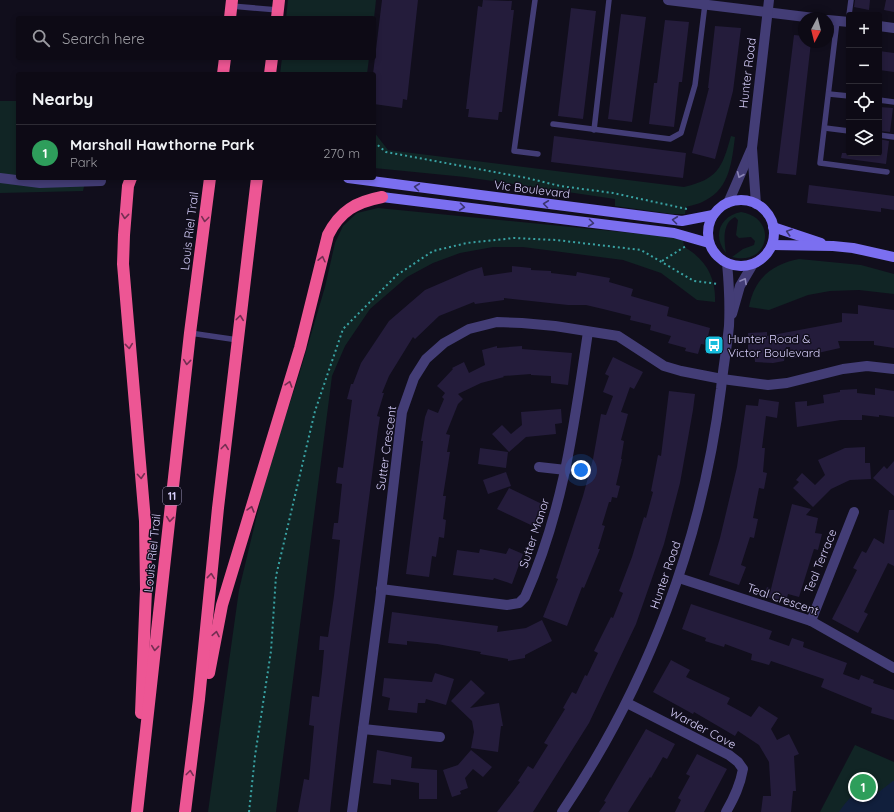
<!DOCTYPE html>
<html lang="en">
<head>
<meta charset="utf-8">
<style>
	body { margin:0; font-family:Quicksand,sans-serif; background:#16131e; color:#f1f3f6 }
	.controls { position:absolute; right:12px; top:12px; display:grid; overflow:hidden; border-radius:4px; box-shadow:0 2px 6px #0003 }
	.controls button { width:36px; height:36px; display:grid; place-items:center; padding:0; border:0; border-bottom:1px solid #2d2b34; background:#0d0a15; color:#f1f3f6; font:20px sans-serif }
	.compass { position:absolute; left:798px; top:12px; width:36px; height:36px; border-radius:50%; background:#0d0a15; box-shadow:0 2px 6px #0003; rotate:187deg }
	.you { position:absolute; left:581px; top:470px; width:14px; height:14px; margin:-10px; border:3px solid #fff; border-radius:50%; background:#1a73e8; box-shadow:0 0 0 6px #1a73e833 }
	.badge { display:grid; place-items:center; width:26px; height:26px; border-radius:50%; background:#17bcdc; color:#fff; font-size:13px; font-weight:700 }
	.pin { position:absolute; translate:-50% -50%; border:2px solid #fff; box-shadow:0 1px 4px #0006 }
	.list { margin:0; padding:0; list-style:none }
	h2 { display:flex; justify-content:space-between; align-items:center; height:52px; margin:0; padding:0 16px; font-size:17px }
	h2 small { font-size:13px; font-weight:400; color:#9a9aa0 }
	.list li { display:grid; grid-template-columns:26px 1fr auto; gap:12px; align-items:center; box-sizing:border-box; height:56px; padding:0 16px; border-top:1px solid #2d2b34 }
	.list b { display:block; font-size:15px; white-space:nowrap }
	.list p { margin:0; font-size:13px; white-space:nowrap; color:#9a9aa0 }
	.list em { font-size:13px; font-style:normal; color:#9a9aa0 }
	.icon { flex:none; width:22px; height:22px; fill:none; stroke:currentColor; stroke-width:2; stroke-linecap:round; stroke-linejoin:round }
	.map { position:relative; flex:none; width:894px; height:812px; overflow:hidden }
	.search { position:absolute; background:#0d0a15; box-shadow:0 2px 6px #0003; left:16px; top:16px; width:360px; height:44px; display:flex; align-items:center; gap:10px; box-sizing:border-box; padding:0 14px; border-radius:4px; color:#9a9aa0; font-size:15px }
	.panel { position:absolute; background:#0d0a15; box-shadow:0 2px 6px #0003; left:16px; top:72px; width:360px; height:108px; border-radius:4px }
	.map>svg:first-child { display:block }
	.green { fill:#112525 }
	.water { fill:#111f3c }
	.building { fill:#241c3b }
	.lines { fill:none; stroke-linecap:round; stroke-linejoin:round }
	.path { stroke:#39a2a3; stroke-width:2; stroke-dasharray:2 3; stroke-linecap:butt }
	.lane { stroke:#433d76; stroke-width:5.5 }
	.street { stroke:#433d76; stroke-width:10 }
	.secondary { stroke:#7b6ff0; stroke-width:10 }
	.highway { stroke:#ed5694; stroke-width:12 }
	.oneway { stroke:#8c86b8 }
	.oneway2 { stroke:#3b3571 }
	.oneway3 { stroke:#742e52 }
	.labels { text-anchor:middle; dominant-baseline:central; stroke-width:3; stroke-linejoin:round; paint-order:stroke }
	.shield { fill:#110e1c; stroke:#9b94b7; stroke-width:1 }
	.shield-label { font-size:11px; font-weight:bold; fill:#d6cefa }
	.street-label { font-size:12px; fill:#d6cefa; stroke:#110e1c }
	.poi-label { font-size:12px; fill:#d6cefa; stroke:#110e1c; text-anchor:start }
</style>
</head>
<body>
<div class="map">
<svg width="894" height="812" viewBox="0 0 894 812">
	<rect width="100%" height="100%" fill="#110e1c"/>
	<!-- green -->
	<g class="green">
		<polygon points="288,0 376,0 374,18 286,18"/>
		<polygon points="282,58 369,58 367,74 280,74"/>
		<polygon points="0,101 18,101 18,178 86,178 83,191 0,193"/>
		<path d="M374 132 388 150 684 187C718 179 722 168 731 136L735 137C732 160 730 188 706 200 700 204 692 205 686 207L685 214H672L615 206V199L465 177 374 168Z"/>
		<path d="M378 208 683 238 684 247C706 259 716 278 715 302L697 300 661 273 623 260 523 247H493L460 253 433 263 407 277 370 309 345 346 332 376 276 812H208L239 590 267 473 299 375 325 287 335 243 343 226 357 213Z"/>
		<path d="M741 212C779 218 769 267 732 257L743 249 754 245 755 241 751 237 739 238 736 235 738 220 735 217C722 223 724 241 726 253 712 236 720 216 741 212Z"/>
		<path d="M799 259 861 265 894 274V294L859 290 830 291 808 295 769 310 749 307C754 279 772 264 799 259Z"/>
		<polygon points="855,745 894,762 894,812 820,812"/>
	</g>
	<!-- water -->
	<path class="water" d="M893 781H894V812H839C845 803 851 795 861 791L871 798Z"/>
	<!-- building -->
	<g class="building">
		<polygon points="382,0 418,0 407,100 403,99 402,108 374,104 373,74"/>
		<polygon points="483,0 512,1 511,10 514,10 502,112 499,112 498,120 468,117 469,109 466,109 478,6 482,7"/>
		<polygon points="855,0 870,0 869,10 854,7"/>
		<polygon points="886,0 894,0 894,12 884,10"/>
		<polygon points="571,8 596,11 583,119 558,116"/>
		<polygon points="621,14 646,17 632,122 608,119"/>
		<polygon points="665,20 689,22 682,82 679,82 674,127 649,124 654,83 657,83"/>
		<polygon points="715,26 741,28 733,91 715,159 692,153 709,88 708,88"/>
		<polygon points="794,35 804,36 804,42 811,42 796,175 777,173"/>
		<polygon points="879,51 894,53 894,72 879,70"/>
		<polygon points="879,107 893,108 890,132 879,131"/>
		<polygon points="554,136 686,153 683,178 551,162"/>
		<polygon points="879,139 889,141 886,164 841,158 842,153 879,153"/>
		<polygon points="809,185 894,196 894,210 881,208 881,212 807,203"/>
		<polygon points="512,266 531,268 531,270 551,271 551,273 576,276 577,272 610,278 609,282 633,289 631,296 669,307 667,316 710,328 706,345 701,344 698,354 685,351 686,348 668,343 671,336 650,330 651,325 630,320 631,316 603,309 586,305 568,305 504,298 504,300 475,304 474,302 439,316 415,339 413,337 389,376 382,393 384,393 377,416 380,417 378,429 339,729 330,812 298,812 304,779 309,780 314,726 309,725 312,696 319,697 322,672 324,650 319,650 320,636 328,637 334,596 340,540 332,539 334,523 338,523 342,484 336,483 338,467 343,468 352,400 347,399 351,384 353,384 361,363 389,321 425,290 469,271 482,267 484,276 512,272"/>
		<polygon points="858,305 894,310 894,348 874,345 874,341 838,341 840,348 791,359 790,347 786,347 784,361 773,363 755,362 754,351 748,351 748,333 767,332 767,336 842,322 842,313 858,314"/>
		<polygon points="497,346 497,348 522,346 522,349 572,353 568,385 551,383 551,376 531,375 531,374 503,376 504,377 481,383 458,394 463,399 458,404 446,434 450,435 447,452 450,452 443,496 446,496 443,519 446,520 444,538 439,537 436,557 432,556 429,577 406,574 423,441 421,441 425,417 428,409 438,413 444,399 442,397 445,393 437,386 453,369 452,368 464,362 469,373 485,365 482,350"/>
		<polygon points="613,357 643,372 634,389 630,387 621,412 628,414 621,440 624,441 621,459 622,459 616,485 620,486 617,498 612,497 611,502 609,502 602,525 605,526 598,549 600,549 584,588 582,587 567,626 543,617 558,579 556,578 583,496 593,459 601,414 606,415 613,396 603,392 609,376 605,374"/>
		<polygon points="875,388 894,391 894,417 879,415 879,417 862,415 862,420 841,420 797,427 795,402 807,401 807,406 824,403 823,395 840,392 840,390 857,389 857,393 875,395"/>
		<polygon points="669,391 695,394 693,410 680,483 664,544 636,624 589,723 533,812 497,812 520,782 518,781 528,766 533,769 548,745 544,743 565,709 563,708 572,692 576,694 585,675 587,676 598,653 594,651 611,617 613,618 623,593 619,591 632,557 644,517 646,518 653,492 651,491 658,455 661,456"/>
		<polygon points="759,399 779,402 777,418 766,416 762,448 765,448 763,472 767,473 764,489 759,488 753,518 758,519 754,538 750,537 741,565 746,567 739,585 709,575 720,538 737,467 746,405 758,406"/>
		<polygon points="561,409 562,423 555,424 556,434 526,437 509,452 492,434 502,425 511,434 522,425 521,412"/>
		<polygon points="865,447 865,463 870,463 871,479 850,480 831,489 813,507 793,488 799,482 796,480 802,473 815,485 825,475 818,460 845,448"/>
		<polygon points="480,448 508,452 506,468 478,464"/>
		<polygon points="894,461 894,496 873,478 884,466 887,469"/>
		<polygon points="506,472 511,486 488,494 483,480"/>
		<polygon points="509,488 544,505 533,526 497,509"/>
		<polygon points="792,504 811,509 806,515 818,518 815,533 822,534 818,550 814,549 799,597 788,594 786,602 764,596 767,587 771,589"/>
		<polygon points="889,510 894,510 894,566 888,563 864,612 868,614 858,633 832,619 857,570 853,568 862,551 866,553 874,538 884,544"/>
		<polygon points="509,548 523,554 512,584 494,578 493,580 453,575 457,550 479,553 480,549 506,554"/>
		<polygon points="691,604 772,631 769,639 789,646 792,638 804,642 803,647 847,663 843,674 859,680 861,675 874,680 873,683 894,690 894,720 871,713 872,708 821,687 824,679 771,661 769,665 751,660 752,654 725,644 724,647 705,641 706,638 682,629"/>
		<polygon points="392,612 498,626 497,632 526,628 542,620 552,641 525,655 525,658 508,661 508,659 480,654 481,652 437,644 407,641 407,645 388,643"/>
		<polygon points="671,660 690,670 686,677 730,698 727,704 751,717 759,706 778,718 771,729 777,740 789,734 799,754 794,756 796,791 793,791 791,812 761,812 763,796 771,796 769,762 759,745 738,731 735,736 694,712 693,714 653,692"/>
		<polygon points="435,673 454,679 446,705 426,699 425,703 418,703 417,713 388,710 390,698 382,696 384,678 432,682"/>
		<polygon points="471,680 485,693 470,708 499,703 503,726 501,726 498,752 471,748 474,732 472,721 451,701"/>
		<polygon points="646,729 675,744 667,759 663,757 651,778 650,777 628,812 599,812 606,802 604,801"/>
		<polygon points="377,750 412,757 411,768 437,770 437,799 419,799 419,783 391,779 391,785 373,783"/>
		<polygon points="471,750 492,767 483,777 473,769 465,778 468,788 460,791 461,794 452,797 443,770 458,765"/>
		<polygon points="697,754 727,769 704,812 675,812 681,800 678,798 690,776 686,774"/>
	</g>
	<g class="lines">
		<!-- path -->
		<g class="path">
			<polyline points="374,142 386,152 527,178 560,186 613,193 687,209"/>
			<polyline points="662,261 686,246"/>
			<polyline points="249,812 255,756 271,651 276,576 315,411 343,329 397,275 433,251 467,243 514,238 556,240 641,250 694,281 719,284"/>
		</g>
		<!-- lane -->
		<g class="lane">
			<polyline points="535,0 514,151 538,154"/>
			<polyline points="231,6 278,10"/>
			<polyline points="849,15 851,0"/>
			<polyline points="837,21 820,163 887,172"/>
			<polyline points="829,94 849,96"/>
			<polyline points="879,100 894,102"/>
			<polyline points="553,124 670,139 681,133 695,85 705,4"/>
			<polyline points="825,128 849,131"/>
			<polyline points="594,130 609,0"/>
			<polyline points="879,135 894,137"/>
			<polyline points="190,333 238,340"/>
		</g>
		<!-- street -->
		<g class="street">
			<polyline points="668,0 814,18"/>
			<polyline points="828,20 849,22"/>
			<polyline points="879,26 894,28"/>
			<polyline points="0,178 40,183 101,181"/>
			<polyline points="728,203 751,150"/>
			<polyline points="756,204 752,148 769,0"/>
			<polyline points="732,314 740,286 753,264"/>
			<polyline points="539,467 566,470"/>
			<polyline points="679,578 811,621 894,668"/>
			<path d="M381 589 507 605 519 603 525 597C564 509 574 425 588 332"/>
			<polyline points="811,621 854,512"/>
			<path d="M627 703 729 755 738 762 743 769C740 786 734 798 726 812"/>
			<polyline points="363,729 440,737"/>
			<polyline points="352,812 380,601 402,412 414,378 426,359 444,343 469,329 497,322 522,323 555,326 618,336 664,366 681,371 722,379 768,385 787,383 843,369 867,366 894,369"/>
			<path d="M562 812C648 685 702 541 721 389 723 368 727 347 729 326 730 305 729 284 727 263"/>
		</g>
		<!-- secondary -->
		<g class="secondary">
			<polyline points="348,178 682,221 713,215"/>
			<polyline points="382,197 674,233 709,243"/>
			<circle cx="741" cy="233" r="33"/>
			<polyline points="773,227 821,243"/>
			<polyline points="772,245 833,246 853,248 894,257"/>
		</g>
		<!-- highway -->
		<g class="highway">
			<polyline points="230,18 232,0"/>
			<polyline points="277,18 279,0"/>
			<polyline points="223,74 225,58"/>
			<polyline points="270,74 272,58"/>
			<polyline points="131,178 128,186 124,235 123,264 145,521 146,589 141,713"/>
			<path d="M209 673 222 605 300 348 328 235C340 211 356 202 382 197"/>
			<polyline points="137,812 190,333 210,178"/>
			<polyline points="185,812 199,699 218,508 257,178"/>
		</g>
	</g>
	<!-- one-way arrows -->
	<defs><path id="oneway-chevron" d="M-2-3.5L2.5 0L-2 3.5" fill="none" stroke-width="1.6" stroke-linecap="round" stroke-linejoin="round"/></defs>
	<g class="oneway">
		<use href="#oneway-chevron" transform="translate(740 175) rotate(113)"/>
		<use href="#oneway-chevron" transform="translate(744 281) rotate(-61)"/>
	</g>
	<g class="oneway2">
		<use href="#oneway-chevron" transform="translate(417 187) rotate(-173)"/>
		<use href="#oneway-chevron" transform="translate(546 204) rotate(-173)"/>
		<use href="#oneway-chevron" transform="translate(462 207) rotate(7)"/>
		<use href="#oneway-chevron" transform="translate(675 220) rotate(-173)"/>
		<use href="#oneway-chevron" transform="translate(591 223) rotate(7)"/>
		<use href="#oneway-chevron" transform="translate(789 232) rotate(-162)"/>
	</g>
	<g class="oneway3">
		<use href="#oneway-chevron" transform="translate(125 216) rotate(96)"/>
		<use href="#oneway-chevron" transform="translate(205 219) rotate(97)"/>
		<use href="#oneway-chevron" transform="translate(322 259) rotate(-77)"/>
		<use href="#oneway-chevron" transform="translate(240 318) rotate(-83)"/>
		<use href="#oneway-chevron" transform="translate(129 346) rotate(84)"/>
		<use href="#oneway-chevron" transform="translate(187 362) rotate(96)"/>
		<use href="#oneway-chevron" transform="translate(289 384) rotate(-73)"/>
		<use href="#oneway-chevron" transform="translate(225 447) rotate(-83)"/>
		<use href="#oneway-chevron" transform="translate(141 476) rotate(86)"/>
		<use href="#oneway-chevron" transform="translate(251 509) rotate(-74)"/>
		<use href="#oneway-chevron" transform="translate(170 519) rotate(96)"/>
		<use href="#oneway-chevron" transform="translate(211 576) rotate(-84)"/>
		<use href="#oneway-chevron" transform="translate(216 634) rotate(-79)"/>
		<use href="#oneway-chevron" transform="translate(155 648) rotate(96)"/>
		<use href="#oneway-chevron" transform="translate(190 773) rotate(-83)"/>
	</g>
	<!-- icons -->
	<defs>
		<g id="bus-square" transform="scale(1)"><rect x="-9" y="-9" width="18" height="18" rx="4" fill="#17bcdc" stroke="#110e1c"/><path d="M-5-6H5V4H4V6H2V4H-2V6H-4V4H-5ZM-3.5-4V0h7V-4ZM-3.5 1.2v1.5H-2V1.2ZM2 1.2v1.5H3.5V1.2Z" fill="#fff"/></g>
	</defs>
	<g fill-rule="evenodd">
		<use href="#bus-square" x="714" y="345"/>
	</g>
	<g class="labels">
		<!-- shield labels -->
		<rect class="shield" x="163" y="487" width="18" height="18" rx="3"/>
		<g class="shield-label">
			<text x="172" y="496">11</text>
		</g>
		<!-- street labels -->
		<g class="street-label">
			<text transform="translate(747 73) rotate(-83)">Hunter Road</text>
			<text transform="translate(532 189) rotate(7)">Vic Boulevard</text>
			<text transform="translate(189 231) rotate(-83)">Louis Riel Trail</text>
			<text transform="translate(386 448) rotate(-82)">Sutter Crescent</text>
			<text transform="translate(534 533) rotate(-72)">Sutter Manor</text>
			<text transform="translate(152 553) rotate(-84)">Louis Riel Trail</text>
			<text transform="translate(820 561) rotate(-68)">Teal Terrace</text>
			<text transform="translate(665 575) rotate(-71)">Hunter Road</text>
			<text transform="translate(783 599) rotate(19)">Teal Crescent</text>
			<text transform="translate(703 728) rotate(28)">Warder Cove</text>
		</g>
		<!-- poi labels -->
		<g class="poi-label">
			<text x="728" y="338">Hunter Road &amp;<tspan x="728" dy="14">Victor Boulevard</tspan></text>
		</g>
	</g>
</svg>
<div class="controls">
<button>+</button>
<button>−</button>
<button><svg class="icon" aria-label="locate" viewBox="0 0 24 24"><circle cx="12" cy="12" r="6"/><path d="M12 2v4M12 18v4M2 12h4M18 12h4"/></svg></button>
<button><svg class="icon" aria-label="layers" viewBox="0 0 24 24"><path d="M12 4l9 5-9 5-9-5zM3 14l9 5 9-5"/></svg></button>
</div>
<svg class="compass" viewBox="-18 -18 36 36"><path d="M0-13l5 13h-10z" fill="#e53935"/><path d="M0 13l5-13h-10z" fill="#9a9aa0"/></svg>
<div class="you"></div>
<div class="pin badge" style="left:863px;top:787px;background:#2e9e5b">1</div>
<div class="search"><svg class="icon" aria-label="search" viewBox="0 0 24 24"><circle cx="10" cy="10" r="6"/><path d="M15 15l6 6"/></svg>Search here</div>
<section class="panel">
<h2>Nearby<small></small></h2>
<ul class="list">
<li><span class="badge" style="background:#2e9e5b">1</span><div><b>Marshall Hawthorne Park</b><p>Park</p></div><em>270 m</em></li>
</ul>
</section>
</div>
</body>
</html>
